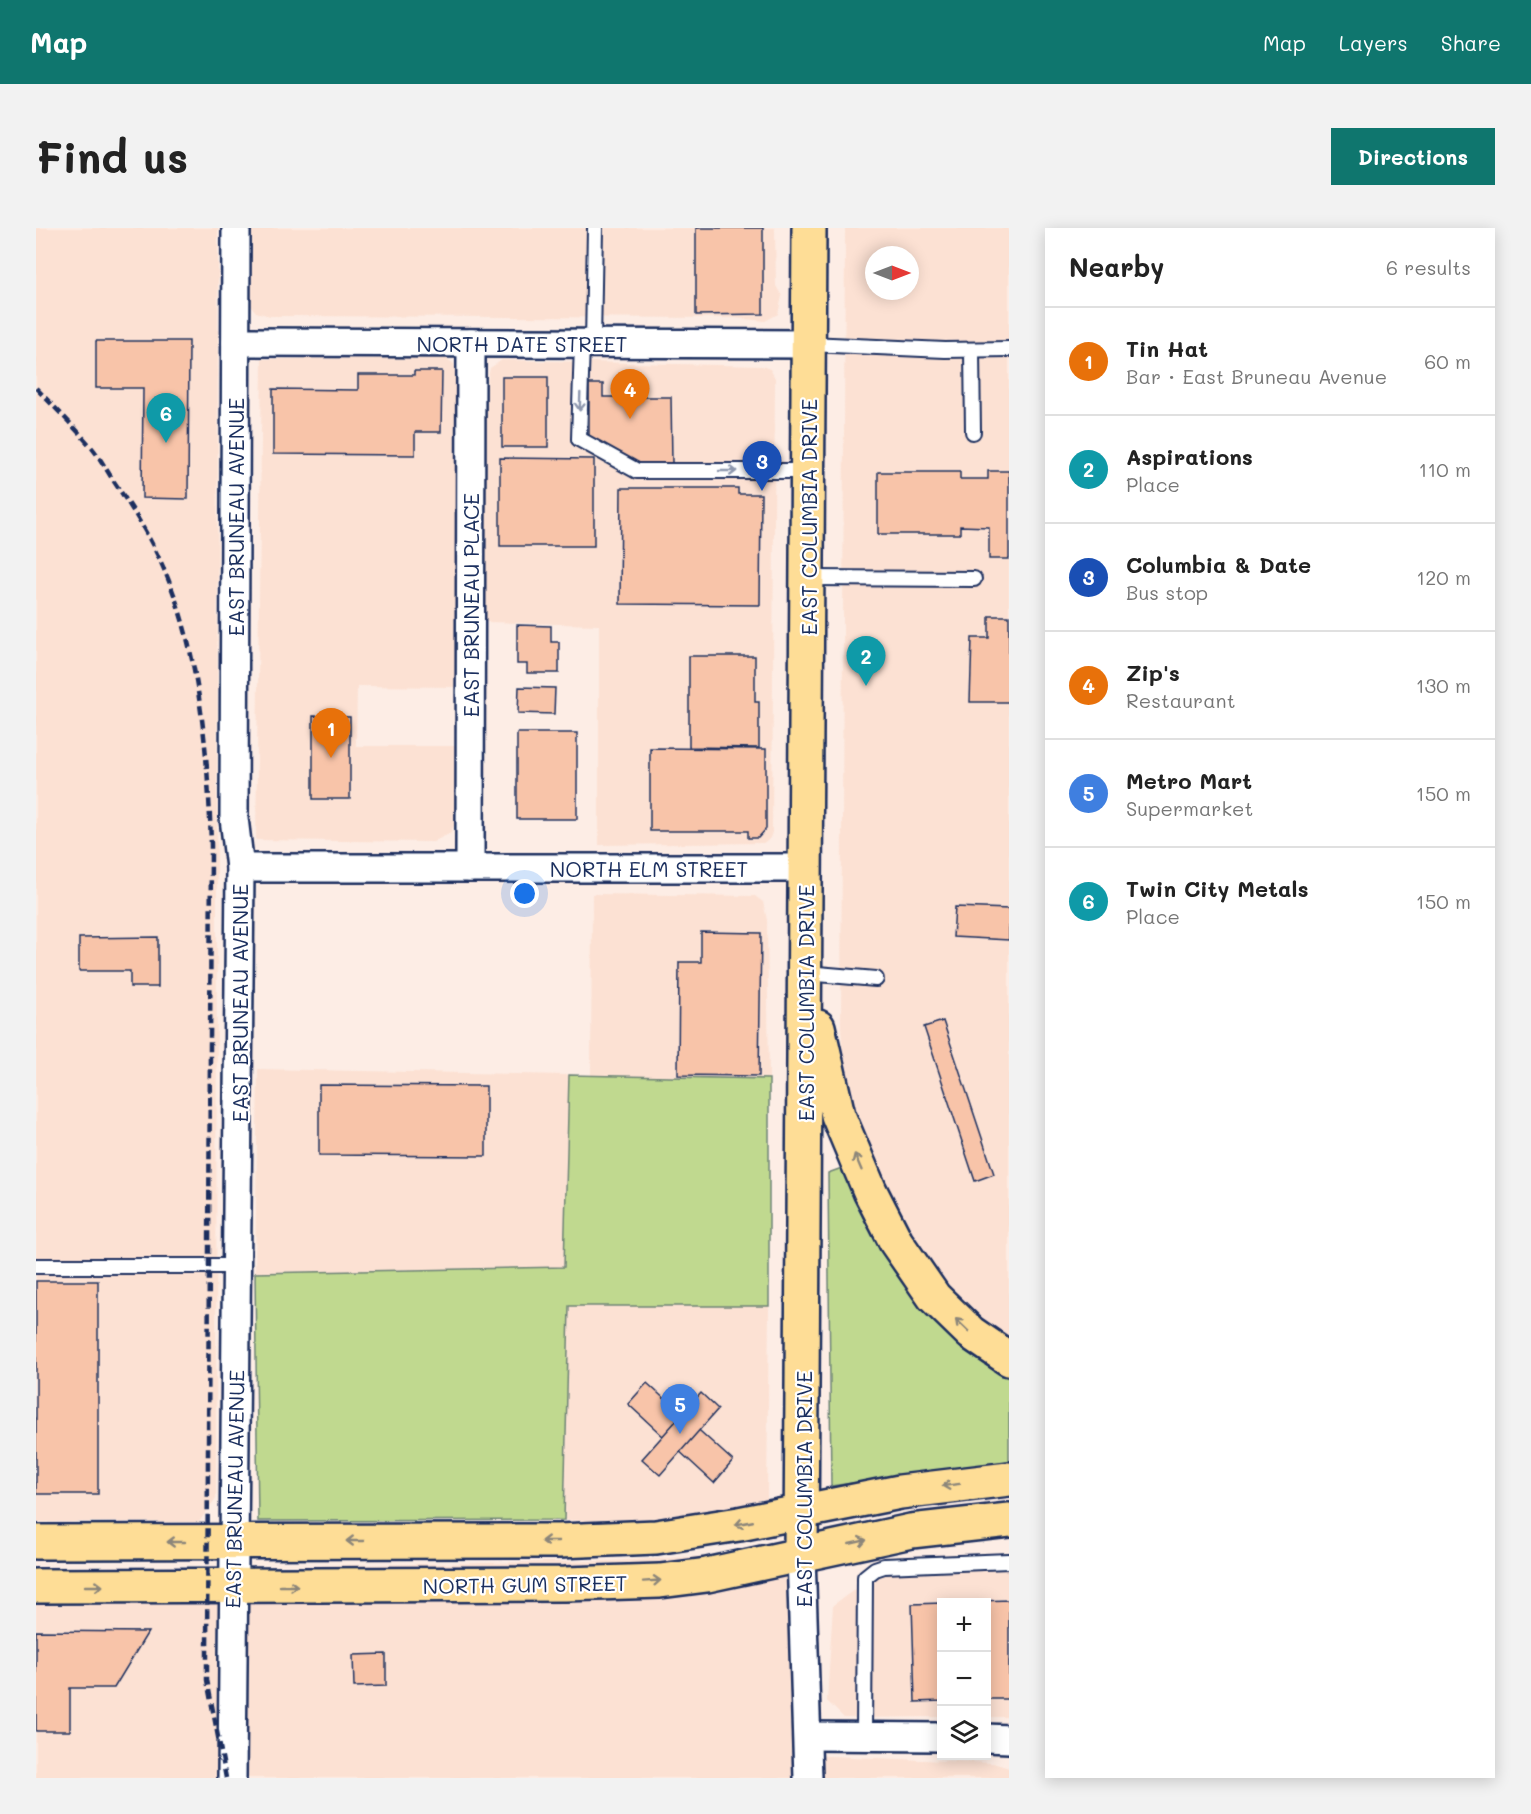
<!DOCTYPE html>
<html lang="en">
<head>
<meta charset="utf-8">
<style>
	body { margin:0; font-family:Mali,sans-serif; background:#f2f2f2; color:#222 }
	.controls { position:absolute; right:18px; bottom:18px; display:grid; overflow:hidden; border-radius:0px; box-shadow:0 3px 15px #0003 }
	.controls button { width:54px; height:54px; display:grid; place-items:center; padding:0; border:0; border-bottom:2px solid #e0e0e0; background:#fff; color:#222; font:30px sans-serif }
	.compass { position:absolute; left:829px; top:18px; width:54px; height:54px; border-radius:50%; background:#fff; box-shadow:0 3px 15px #0003; rotate:90deg }
	.you { position:absolute; left:489px; top:666px; width:21px; height:21px; margin:-15px; border:4px solid #fff; border-radius:50%; background:#1a73e8; box-shadow:0 0 0 9px #1a73e833 }
	.badge { display:grid; place-items:center; width:39px; height:39px; border-radius:50%; background:#0f766e; color:#fff; font-size:20px; font-weight:700 }
	.pin { position:absolute; translate:-50% -50px; filter:drop-shadow(0 2px 3px #0008) }
	.pin::after { content:''; position:absolute; top:32px; width:21px; height:18px; background:inherit; clip-path:polygon(0 0,100% 0,50% 100%) }
	.list { margin:0; padding:0; list-style:none }
	h2 { display:flex; justify-content:space-between; align-items:center; height:78px; margin:0; padding:0 24px; font-size:26px }
	h2 small { font-size:20px; font-weight:400; color:#767676 }
	.list li { display:grid; grid-template-columns:39px 1fr auto; gap:18px; align-items:center; box-sizing:border-box; height:108px; padding:0 24px; border-top:2px solid #e0e0e0 }
	.list b { display:block; font-size:22px; white-space:nowrap }
	.list p { margin:0; font-size:20px; white-space:nowrap; color:#767676 }
	.list em { font-size:20px; font-style:normal; color:#767676 }
	.icon { flex:none; width:33px; height:33px; fill:none; stroke:currentColor; stroke-width:2; stroke-linecap:round; stroke-linejoin:round }
	.map { position:relative; flex:none; width:973px; height:1550px; overflow:hidden; border-radius:0px }
	header { display:flex; align-items:center; gap:36px; box-sizing:border-box; height:84px; padding:0 30px; background:#0f766e; color:#fff }
	header strong { font-size:28px }
	nav { display:flex; gap:33px; margin-inline-start:auto; font-size:21px }
	.intro { display:flex; align-items:center; justify-content:space-between; box-sizing:border-box; height:144px; padding:0 36px }
	h1 { margin:0; font-size:42px }
	.button { padding:15px 27px; border-radius:0px; background:#0f766e; color:#fff; font-size:21px; font-weight:700 }
	main { display:flex; gap:36px; padding:0 36px }
	aside { flex:1; background:#fff; border-radius:0px; box-shadow:0 3px 15px #0003 }
	.map>svg:first-child { display:block }
	.built { fill:#fce1d3; fill-rule:evenodd }
	.green { fill:#c0d98f; stroke:#6e8476; stroke-width:1.5 }
	.building { fill:#f8c4a9; stroke:#1b2f5e; stroke-width:1.5 }
	.lines { fill:none; stroke-linecap:round; stroke-linejoin:round }
	.lane-casing { stroke:#1b2f5e; stroke-width:18 }
	.street-casing { stroke:#1b2f5e; stroke-width:32 }
	.primary-casing { stroke:#1b2f5e; stroke-width:38 }
	.lane { stroke:#fff; stroke-width:14 }
	.street { stroke:#fff; stroke-width:27 }
	.primary { stroke:#fedd96; stroke-width:33 }
	.rail { stroke:#1b2f5e; stroke-width:4.5; stroke-dasharray:9 4.5; stroke-linecap:butt }
	.oneway { stroke:#8d97ae }
	.oneway2 { stroke:#8c867a }
	.labels { text-anchor:middle; dominant-baseline:central; stroke-width:4.5; stroke-linejoin:round; paint-order:stroke }
	.street-label { font-size:21px; fill:#1b2f5e; stroke:#fff }
</style>
</head>
<body>
<header>
<strong>Map</strong>
<nav><a>Map</a><a>Layers</a><a>Share</a></nav>
</header>
<div class="intro"><h1>Find us</h1><a class="button">Directions</a></div>
<main>
<div class="map">
<svg width="973" height="1550" viewBox="0 0 973 1550">
	<rect width="100%" height="100%" fill="#fdede5"/>
	<filter id="ink" filterUnits="userSpaceOnUse"><feTurbulence type="fractalNoise" baseFrequency=".0167" numOctaves="2"/><feDisplacementMap in="SourceGraphic" scale="12" xChannelSelector="R" yChannelSelector="G"/><feConvolveMatrix kernelMatrix="1 2 1 2 8 2 1 2 1" color-interpolation-filters="sRGB"/></filter>
	<g filter="url(#ink)">
		<!-- built -->
		<g class="built">
			<polygon points="0,0 182,0 180,1270 163,1294 0,1294"/>
			<polygon points="213,0 739,0 740,58 746,68 742,86 729,93 698,90 234,88 220,84 212,74"/>
			<path d="M809 0H973V1114L928 1078 882 1027 822 905 807 840 805 797ZM838 27H874V63H838Z"/>
			<polygon points="410,130 418,136 422,166 423,459 321,458 320,518 421,518 421,592 414,605 397,614 220,612 226,131"/>
			<polygon points="466,132 726,138 734,141 739,150 736,604 734,610 729,615 563,617 563,397 449,394 449,166 454,140"/>
			<polygon points="556,666 719,668 727,674 731,692 733,851 555,847"/>
			<polygon points="222,841 533,847 529,1039 219,1045"/>
			<polygon points="533,1078 733,1078 731,1271 653,1287 588,1295 528,1292"/>
			<polygon points="763,1320 770,1527 957,1535 973,1540 973,1550 0,1550 0,1342 575,1333 712,1326"/>
			<polygon points="973,1326 973,1489 951,1489 950,1374 906,1374 905,1489 808,1490 791,1473 797,1377 839,1347 923,1328"/>
		</g>
		<!-- green -->
		<g class="green">
			<polygon points="533,847 733,851 733,1078 533,1078 528,1292 222,1293 219,1045 528,1039"/>
			<polygon points="806,940 973,1144 973,1233 795,1258 792,945"/>
		</g>
		<!-- building -->
		<g class="building">
			<polygon points="660,0 727,0 727,86 660,87"/>
			<polygon points="60,113 153,113 152,271 106,270 107,160 60,160"/>
			<polygon points="378,143 406,143 405,204 379,204 379,227 237,226 237,161 322,162 322,147 378,147"/>
			<rect x="466" y="149" width="46" height="70"/>
			<polygon points="553,156 567,156 567,169 635,169 636,235 597,235 553,213"/>
			<polygon points="464,230 558,231 558,318 464,318"/>
			<polygon points="952,243 973,243 973,331 953,331 953,299 924,298 924,306 842,306 842,244 924,244 924,251 952,251"/>
			<polygon points="585,260 702,260 702,266 725,266 724,377 584,376"/>
			<polygon points="953,388 973,388 973,474 934,474 936,410 953,410"/>
			<polygon points="481,397 515,398 515,414 523,414 523,445 491,445 491,436 481,436"/>
			<polygon points="653,428 719,428 719,474 723,474 723,520 653,519"/>
			<polygon points="483,459 519,460 518,486 482,485"/>
			<polygon points="277,488 314,489 314,571 277,571"/>
			<rect x="481" y="505" width="60" height="86"/>
			<polygon points="614,520 730,521 730,601 722,610 712,610 712,603 614,603"/>
			<polygon points="919,679 973,681 973,712 917,709"/>
			<polygon points="665,704 725,705 723,848 642,847 643,734 665,734"/>
			<polygon points="122,709 122,759 94,759 94,743 43,743 43,710"/>
			<polygon points="907,793 958,946 939,953 888,799"/>
			<polygon points="283,857 450,858 450,928 283,927"/>
			<rect x="0" y="1053" width="62" height="213"/>
			<polygon points="611,1155 697,1233 678,1255 592,1176"/>
			<polygon points="665,1165 682,1181 624,1247 606,1231"/>
			<polygon points="973,1372 973,1471 950,1471 950,1374 912,1374"/>
			<polygon points="906,1375 906,1473 879,1474 876,1376"/>
			<polygon points="0,1403 112,1404 78,1460 34,1460 34,1503 0,1503"/>
			<polygon points="350,1426 350,1458 318,1459 317,1427"/>
		</g>
		<g class="lines">
			<!-- lane casing -->
			<g class="lane-casing">
				<g id="lane">
					<polyline points="546,115 543,211 601,243 772,243"/>
					<polyline points="557,115 559,0"/>
					<polyline points="773,116 909,122 973,121"/>
					<polyline points="936,122 937,204"/>
					<polyline points="772,350 938,351"/>
					<polyline points="770,745 840,751"/>
					<polyline points="0,1038 201,1038"/>
					<polyline points="828,1508 829,1349 839,1341 848,1338 973,1333"/>
				</g>
			</g>
			<!-- street casing -->
			<g class="street-casing">
				<g id="street">
					<polyline points="200,114 773,116"/>
					<polyline points="204,640 770,640"/>
					<polyline points="434,640 435,115"/>
					<polyline points="765,1326 772,1550"/>
					<polyline points="772,1508 906,1509"/>
					<polyline points="950,1510 973,1511"/>
					<polyline points="196,1550 204,640 198,590 200,0"/>
				</g>
			</g>
			<!-- primary casing -->
			<g class="primary-casing">
				<g id="primary">
					<polyline points="782,799 802,887 834,963 860,1014 898,1069 935,1105 973,1131"/>
					<polyline points="0,1314 523,1313 620,1309 703,1296 864,1264 973,1251"/>
					<polyline points="765,1326 773,0"/>
					<polyline points="0,1358 529,1356 624,1353 671,1347 875,1303 973,1292"/>
				</g>
			</g>
			<!-- lane -->
			<use href="#lane" class="lane"/>
			<!-- street -->
			<use href="#street" class="street"/>
			<!-- primary -->
			<use href="#primary" class="primary"/>
			<!-- rail -->
			<path class="rail" d="M0 160C18 179 39 199 56 220 65 231 72 245 81 258 95 279 109 301 120 324 163 410 172 521 175 617L171 1428V1452L190 1550"/>
		</g>
		<!-- one-way arrows -->
		<defs><path id="oneway-shaft" d="M-6 0H5M1.5-3L5.5 0L1.5 3" fill="none" stroke-width="1.6" stroke-linecap="round" stroke-linejoin="round" transform="scale(1.5)"/></defs>
		<g class="oneway">
			<use href="#oneway-shaft" transform="translate(544 174) rotate(92)"/>
			<use href="#oneway-shaft" transform="translate(692 243)"/>
		</g>
		<g class="oneway2">
			<use href="#oneway-shaft" transform="translate(822 934) rotate(-113)"/>
			<use href="#oneway-shaft" transform="translate(926 1097) rotate(-136)"/>
			<use href="#oneway-shaft" transform="translate(915 1257) rotate(173)"/>
			<use href="#oneway-shaft" transform="translate(708 1295) rotate(169)"/>
			<use href="#oneway-shaft" transform="translate(319 1313) rotate(180)"/>
			<use href="#oneway-shaft" transform="translate(514 1313) rotate(180)"/>
			<use href="#oneway-shaft" transform="translate(140 1314) rotate(180)"/>
			<use href="#oneway-shaft" transform="translate(822 1314) rotate(-13)"/>
			<use href="#oneway-shaft" transform="translate(616 1353) rotate(-4)"/>
			<use href="#oneway-shaft" transform="translate(58 1358)"/>
			<use href="#oneway-shaft" transform="translate(253 1358)"/>
		</g>
	</g>
	<g class="labels">
		<!-- street labels -->
		<g class="street-label">
			<text x="486" y="115">NORTH DATE STREET</text>
			<text transform="translate(199 289) rotate(-90)">EAST BRUNEAU AVENUE</text>
			<text transform="translate(772 289) rotate(-90)">EAST COLUMBIA DRIVE</text>
			<text transform="translate(434 377) rotate(-90)">EAST BRUNEAU PLACE</text>
			<text x="613" y="640">NORTH ELM STREET</text>
			<text transform="translate(203 775) rotate(-90)">EAST BRUNEAU AVENUE</text>
			<text transform="translate(769 775) rotate(-90)">EAST COLUMBIA DRIVE</text>
			<text transform="translate(198 1261) rotate(-89)">EAST BRUNEAU AVENUE</text>
			<text transform="translate(767 1261) rotate(-90)">EAST COLUMBIA DRIVE</text>
			<text transform="translate(489 1356) rotate(-1)">NORTH GUM STREET</text>
		</g>
	</g>
</svg>
<div class="controls">
<button>+</button>
<button>−</button>
<button><svg class="icon" aria-label="layers" viewBox="0 0 24 24"><path d="M12 4l9 5-9 5-9-5zM3 14l9 5 9-5"/></svg></button>
</div>
<svg class="compass" viewBox="-18 -18 36 36"><path d="M0-13l5 13h-10z" fill="#e53935"/><path d="M0 13l5-13h-10z" fill="#767676"/></svg>
<div class="you"></div>
<div class="pin badge" style="left:295px;top:530px;background:#e8710a">1</div>
<div class="pin badge" style="left:830px;top:458px;background:#0f9aa8">2</div>
<div class="pin badge" style="left:726px;top:263px;background:#1a4fb4">3</div>
<div class="pin badge" style="left:594px;top:191px;background:#e8710a">4</div>
<div class="pin badge" style="left:644px;top:1206px;background:#3f7fe0">5</div>
<div class="pin badge" style="left:130px;top:215px;background:#0f9aa8">6</div>
</div>
<aside>
<h2>Nearby<small>6 results</small></h2>
<ul class="list">
<li><span class="badge" style="background:#e8710a">1</span><div><b>Tin Hat</b><p>Bar · East Bruneau Avenue</p></div><em>60 m</em></li>
<li><span class="badge" style="background:#0f9aa8">2</span><div><b>Aspirations</b><p>Place</p></div><em>110 m</em></li>
<li><span class="badge" style="background:#1a4fb4">3</span><div><b>Columbia &amp; Date</b><p>Bus stop</p></div><em>120 m</em></li>
<li><span class="badge" style="background:#e8710a">4</span><div><b>Zip's</b><p>Restaurant</p></div><em>130 m</em></li>
<li><span class="badge" style="background:#3f7fe0">5</span><div><b>Metro Mart</b><p>Supermarket</p></div><em>150 m</em></li>
<li><span class="badge" style="background:#0f9aa8">6</span><div><b>Twin City Metals</b><p>Place</p></div><em>150 m</em></li>
</ul>
</aside>
</main>
</body>
</html>
